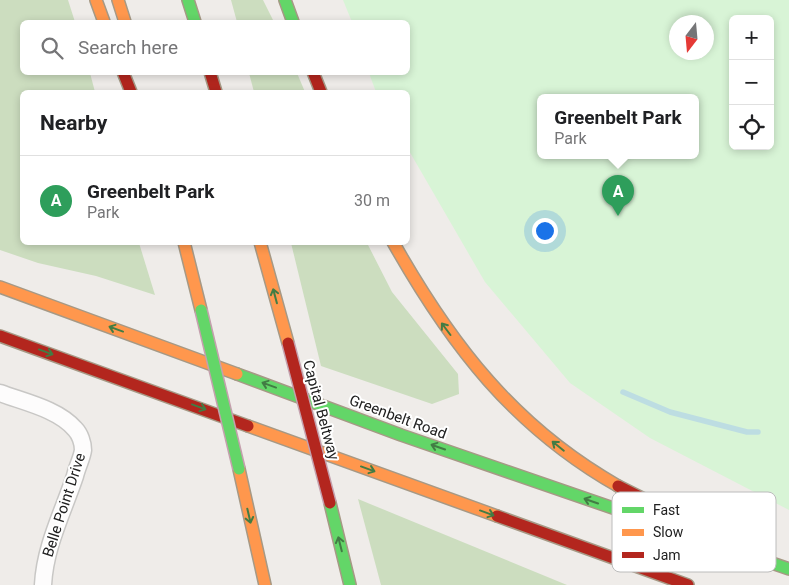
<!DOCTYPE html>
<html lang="en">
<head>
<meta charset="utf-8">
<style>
	body { margin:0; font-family:Roboto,sans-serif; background:#f2f2f2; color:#202124 }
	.controls { position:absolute; right:15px; top:15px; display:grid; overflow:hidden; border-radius:8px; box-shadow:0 2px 8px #0003 }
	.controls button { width:45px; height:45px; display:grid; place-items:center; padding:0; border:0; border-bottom:1px solid #e0e0e0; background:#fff; color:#202124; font:25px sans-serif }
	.compass { position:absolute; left:669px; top:15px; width:45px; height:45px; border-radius:50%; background:#fff; box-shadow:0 2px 8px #0003; rotate:196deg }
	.you { position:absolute; left:544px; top:230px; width:18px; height:18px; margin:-12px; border:4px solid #fff; border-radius:50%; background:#1a73e8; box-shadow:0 0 0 8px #1a73e833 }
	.badge { display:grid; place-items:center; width:32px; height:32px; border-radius:50%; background:#696867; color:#fff; font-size:16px; font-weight:700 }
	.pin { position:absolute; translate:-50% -41px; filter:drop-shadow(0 1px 2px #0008) }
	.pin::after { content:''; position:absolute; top:26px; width:18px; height:15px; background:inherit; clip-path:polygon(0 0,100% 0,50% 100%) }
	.popup { position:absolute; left:537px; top:94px; width:162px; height:65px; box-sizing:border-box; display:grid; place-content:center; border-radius:8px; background:#fff; filter:drop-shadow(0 1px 4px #0005); font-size:16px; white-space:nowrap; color:#757577 }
	.popup b { font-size:19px; color:#202124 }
	.popup::after { content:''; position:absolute; left:50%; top:100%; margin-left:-10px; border:10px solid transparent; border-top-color:#fff }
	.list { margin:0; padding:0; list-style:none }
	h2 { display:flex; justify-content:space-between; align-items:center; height:65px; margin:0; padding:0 20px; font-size:21px }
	h2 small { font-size:16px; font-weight:400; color:#757577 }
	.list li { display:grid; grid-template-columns:32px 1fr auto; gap:15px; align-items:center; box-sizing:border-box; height:90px; padding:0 20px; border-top:1px solid #e0e0e0 }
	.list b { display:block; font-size:19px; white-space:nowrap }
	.list p { margin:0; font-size:16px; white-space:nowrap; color:#757577 }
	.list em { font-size:16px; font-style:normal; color:#757577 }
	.icon { flex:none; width:28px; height:28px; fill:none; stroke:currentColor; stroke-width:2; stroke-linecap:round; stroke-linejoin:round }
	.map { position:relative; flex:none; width:789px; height:585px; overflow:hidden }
	.search { position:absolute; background:#fff; box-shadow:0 2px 8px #0003; left:20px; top:20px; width:390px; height:55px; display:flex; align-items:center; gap:12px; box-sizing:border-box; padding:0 18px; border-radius:8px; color:#757577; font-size:19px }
	.panel { position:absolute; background:#fff; box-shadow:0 2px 8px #0003; left:20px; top:90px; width:390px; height:155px; border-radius:8px }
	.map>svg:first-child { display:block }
	.forest { fill:#ccddbf }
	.park { fill:#d8f4d6; fill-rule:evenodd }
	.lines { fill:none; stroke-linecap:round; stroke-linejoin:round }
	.stream { stroke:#bddde2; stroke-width:5.5 }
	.street-casing { stroke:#c8c7c5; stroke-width:19 }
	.fast-casing { stroke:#a69985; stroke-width:14 }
	.slow-casing { stroke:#a69985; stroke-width:14 }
	.jam-casing { stroke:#a69985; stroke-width:14 }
	.street { stroke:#fdfcfc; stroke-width:16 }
	.fast { stroke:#63d668; stroke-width:11 }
	.slow { stroke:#ff974d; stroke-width:11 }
	.jam { stroke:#b3261e; stroke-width:11 }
	.fast-bridge-casing { stroke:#c4a0ad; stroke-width:14; stroke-linecap:butt }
	.jam-bridge-casing { stroke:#c4a0ad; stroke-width:14; stroke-linecap:butt }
	.fast-bridge { stroke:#63d668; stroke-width:11 }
	.jam-bridge { stroke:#b3261e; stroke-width:11 }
	.oneway { stroke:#427c44 }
	.labels { text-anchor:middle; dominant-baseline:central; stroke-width:4; stroke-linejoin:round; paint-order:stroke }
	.street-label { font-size:15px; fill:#212121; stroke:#fff }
	.key { fill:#fff; stroke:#bcbcbc; stroke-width:1 }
	.key-label { font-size:14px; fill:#212121 }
</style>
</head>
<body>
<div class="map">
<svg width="789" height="585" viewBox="0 0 789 585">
	<rect width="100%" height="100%" fill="#efece9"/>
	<!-- forest -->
	<g class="forest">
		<polygon points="0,0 68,0 75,22 22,22 22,72 90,73 95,92 22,92 22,242 139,243 155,295 96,276 38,263 0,250"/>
		<polygon points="231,0 263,0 274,22 237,22"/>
		<polygon points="249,73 297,73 305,92 254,92"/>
		<polygon points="291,243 367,243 392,292 458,374 459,394 432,404 321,366"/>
		<polygon points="358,499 567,585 381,585"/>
	</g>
	<!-- park -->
	<path class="park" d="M343 0H789V510L650 438 570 383 485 282 408 149V92H376L369 73 408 72V22H352ZM733 19H770V146H733ZM676 22H706V52H676ZM540 97H696V155H540Z"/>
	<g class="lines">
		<!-- stream -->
		<polyline class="stream" points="623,392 670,412 747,432 758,432"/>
		<!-- street casing -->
		<g class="street-casing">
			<path id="street" d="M0 393C24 402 58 409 75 429 80 434 83 443 83 450 82 458 77 467 75 476 63 512 45 546 43 585"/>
		</g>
		<!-- fast casing -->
		<g class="fast-casing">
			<g id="fast">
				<polyline points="188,0 195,22"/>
				<polyline points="285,0 293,22"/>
				<polyline points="237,374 401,435 700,538"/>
				<polyline points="330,503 350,585"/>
				<polyline points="749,555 789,569"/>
			</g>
		</g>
		<!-- slow casing -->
		<g class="slow-casing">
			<g id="slow">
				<polyline points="96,0 104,22"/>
				<polyline points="118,0 125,22"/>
				<polyline points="184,242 201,310"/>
				<polyline points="260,242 288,343"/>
				<path d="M393 242C451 345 514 427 618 486"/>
				<polyline points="0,287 237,374"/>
				<polyline points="248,426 497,516"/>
				<polyline points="239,469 265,585"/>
			</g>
		</g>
		<!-- jam casing -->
		<g class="jam-casing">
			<g id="jam">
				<polyline points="123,72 131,92"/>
				<polyline points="210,72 216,92"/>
				<polyline points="313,72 321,92"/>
				<polyline points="0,336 248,426"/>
				<polyline points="618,486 770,562"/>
				<polyline points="497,516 688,585"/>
			</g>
		</g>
		<!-- street -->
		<use href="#street" class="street"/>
		<!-- fast -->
		<use href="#fast" class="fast"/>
		<!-- slow -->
		<use href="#slow" class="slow"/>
		<!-- jam -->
		<use href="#jam" class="jam"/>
		<!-- fast-bridge casing -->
		<g class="fast-bridge-casing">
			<polyline id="fast-bridge" points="201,310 239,469"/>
		</g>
		<!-- jam-bridge casing -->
		<g class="jam-bridge-casing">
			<polyline id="jam-bridge" points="288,343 330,503"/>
		</g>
		<!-- fast-bridge -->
		<use href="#fast-bridge" class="fast-bridge"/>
		<!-- jam-bridge -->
		<use href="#jam-bridge" class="jam-bridge"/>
	</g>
	<!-- one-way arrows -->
	<defs><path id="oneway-shaft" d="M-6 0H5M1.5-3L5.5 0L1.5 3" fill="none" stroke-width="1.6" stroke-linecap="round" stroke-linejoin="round" transform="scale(1.25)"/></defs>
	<g class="oneway">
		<use href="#oneway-shaft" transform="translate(275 296) rotate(-105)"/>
		<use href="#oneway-shaft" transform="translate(116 329) rotate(-160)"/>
		<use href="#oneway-shaft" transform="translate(446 329) rotate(-127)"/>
		<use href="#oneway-shaft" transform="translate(46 352) rotate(20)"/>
		<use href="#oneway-shaft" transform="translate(269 385) rotate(-160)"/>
		<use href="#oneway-shaft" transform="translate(199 407) rotate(20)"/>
		<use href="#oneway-shaft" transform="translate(558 446) rotate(-141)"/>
		<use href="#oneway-shaft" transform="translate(438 447) rotate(-161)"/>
		<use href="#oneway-shaft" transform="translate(368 469) rotate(20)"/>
		<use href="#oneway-shaft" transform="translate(591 501) rotate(-161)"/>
		<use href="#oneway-shaft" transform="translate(487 513) rotate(20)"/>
		<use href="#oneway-shaft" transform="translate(249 516) rotate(77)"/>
		<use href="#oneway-shaft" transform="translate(340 544) rotate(-104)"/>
	</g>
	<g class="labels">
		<!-- street labels -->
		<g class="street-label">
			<text transform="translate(321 410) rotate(75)">Capital Beltway</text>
			<text transform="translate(398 417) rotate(20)">Greenbelt Road</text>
			<text transform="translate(64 505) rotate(-72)">Belle Point Drive</text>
		</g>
	</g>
	<!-- legend -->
	<rect x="612" y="492" width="164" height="80" rx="8" class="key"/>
	<rect x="622" y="507" width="22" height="6" fill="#63d668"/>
	<rect x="622" y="529" width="22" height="7" fill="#ff974d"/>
	<rect x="622" y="552" width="22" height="6" fill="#b3261e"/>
	<g class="key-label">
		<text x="653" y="515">Fast</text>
		<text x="653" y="537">Slow</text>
		<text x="653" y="560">Jam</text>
	</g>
</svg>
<div class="controls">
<button>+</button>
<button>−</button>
<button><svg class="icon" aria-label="locate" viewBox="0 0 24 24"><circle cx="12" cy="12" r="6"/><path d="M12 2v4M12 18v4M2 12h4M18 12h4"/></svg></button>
</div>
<svg class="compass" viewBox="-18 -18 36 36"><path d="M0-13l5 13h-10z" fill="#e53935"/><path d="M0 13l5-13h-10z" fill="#757577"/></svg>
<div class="you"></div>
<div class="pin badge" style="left:618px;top:216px;background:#2e9e5b">A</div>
<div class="popup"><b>Greenbelt Park</b>Park</div>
<div class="search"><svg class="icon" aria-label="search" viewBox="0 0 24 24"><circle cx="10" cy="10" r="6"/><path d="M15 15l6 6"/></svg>Search here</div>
<section class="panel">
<h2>Nearby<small></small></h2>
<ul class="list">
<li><span class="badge" style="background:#2e9e5b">A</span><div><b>Greenbelt Park</b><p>Park</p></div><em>30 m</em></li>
</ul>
</section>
</div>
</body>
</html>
